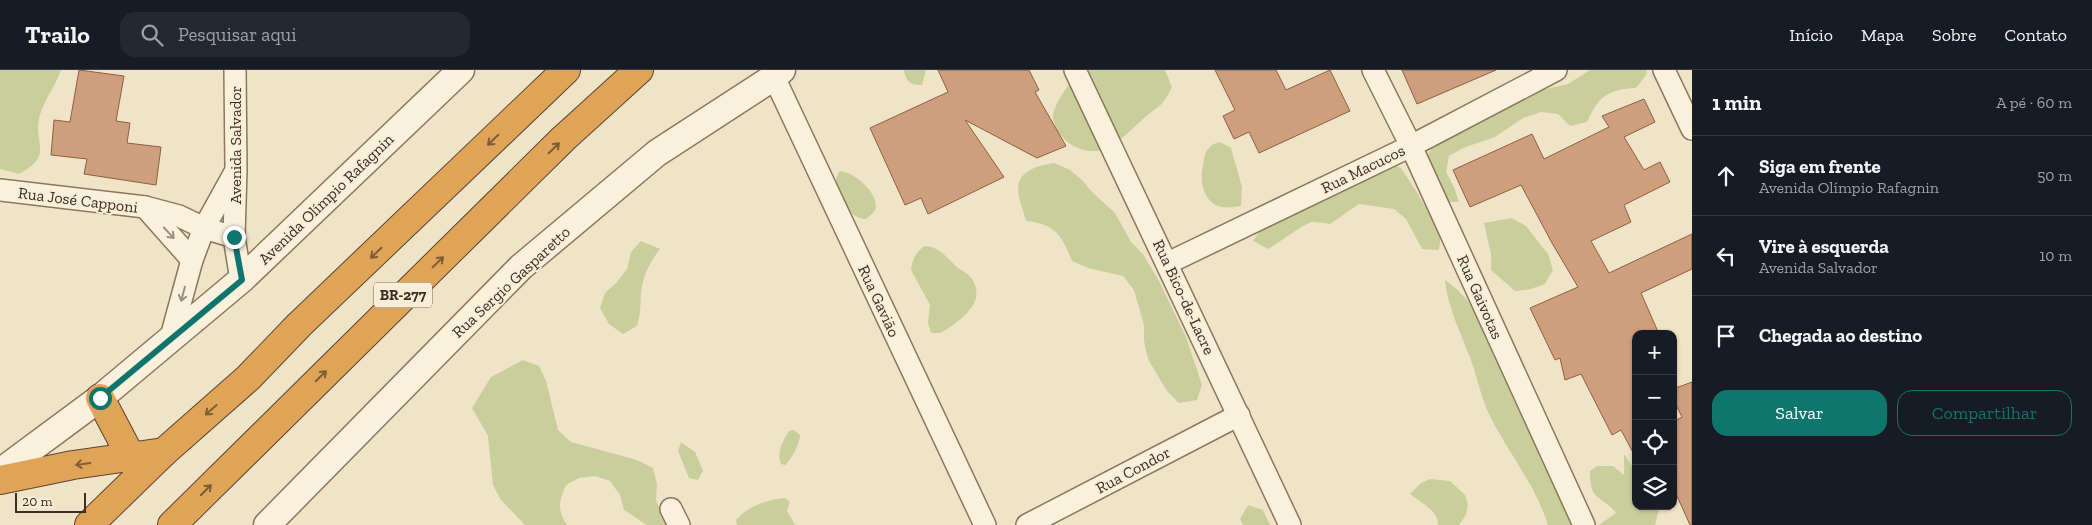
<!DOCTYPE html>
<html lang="pt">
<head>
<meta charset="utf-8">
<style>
	body { margin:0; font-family:"Zilla Slab",serif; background:#242831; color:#f1f3f6 }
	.controls { position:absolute; right:15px; bottom:15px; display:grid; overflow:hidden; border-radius:10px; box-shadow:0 1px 4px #0004 }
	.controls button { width:45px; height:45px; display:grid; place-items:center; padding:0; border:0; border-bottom:1px solid #363941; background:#171b24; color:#f1f3f6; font:25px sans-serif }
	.scale { position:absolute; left:15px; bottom:12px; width:71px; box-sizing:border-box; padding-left:5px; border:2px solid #3d2e20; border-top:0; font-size:14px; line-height:18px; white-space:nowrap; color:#3d2e20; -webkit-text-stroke:4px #f7eed8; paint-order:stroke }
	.stop { position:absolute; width:15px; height:15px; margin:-11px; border:4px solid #0f766e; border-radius:50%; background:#fff }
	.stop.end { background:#0f766e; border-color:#fff; box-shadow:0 1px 5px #0008 }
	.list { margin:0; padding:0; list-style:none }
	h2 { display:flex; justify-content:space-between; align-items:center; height:65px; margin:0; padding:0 20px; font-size:21px }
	h2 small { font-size:16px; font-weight:400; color:#9ea1a6 }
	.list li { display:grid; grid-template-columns:32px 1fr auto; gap:15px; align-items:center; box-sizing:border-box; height:80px; padding:0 20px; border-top:1px solid #363941 }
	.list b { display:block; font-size:19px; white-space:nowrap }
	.list p { margin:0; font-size:16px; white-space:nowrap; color:#9ea1a6 }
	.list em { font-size:16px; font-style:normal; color:#9ea1a6 }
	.actions { display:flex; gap:10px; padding:15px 20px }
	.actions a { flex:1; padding:11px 0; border:1px solid #0f766e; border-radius:15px; text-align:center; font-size:18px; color:#0f766e }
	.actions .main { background:#0f766e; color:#fff }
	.icon { flex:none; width:28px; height:28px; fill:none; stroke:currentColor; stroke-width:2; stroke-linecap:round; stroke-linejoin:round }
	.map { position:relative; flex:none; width:1692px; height:455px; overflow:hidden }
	header { display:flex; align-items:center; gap:30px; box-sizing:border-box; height:70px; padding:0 25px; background:#171b24; border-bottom:1px solid #363941 }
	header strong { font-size:24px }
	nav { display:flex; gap:28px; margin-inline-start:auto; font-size:18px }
	.search { width:350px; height:45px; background:#242831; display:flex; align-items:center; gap:12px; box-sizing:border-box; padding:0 18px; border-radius:15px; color:#9ea1a6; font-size:19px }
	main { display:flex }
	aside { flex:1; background:#171b24 }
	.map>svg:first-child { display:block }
	.green { fill:#c9cf9b }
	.building { fill:#cf9f7d; stroke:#8d5f41 }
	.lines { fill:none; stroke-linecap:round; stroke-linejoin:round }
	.minor-casing { stroke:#8d765c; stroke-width:24 }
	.tertiary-casing { stroke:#8d765c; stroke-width:29 }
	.motorway-casing { stroke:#5b4430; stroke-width:30 }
	.minor { stroke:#faf1dc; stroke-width:21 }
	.tertiary { stroke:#faf1dc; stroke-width:26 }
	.motorway { stroke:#e0a458; stroke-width:28 }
	.oneway { stroke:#7e5d36 }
	.oneway2 { stroke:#9c907e }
	.route { stroke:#0f766e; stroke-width:6 }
	.labels { text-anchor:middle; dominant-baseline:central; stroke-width:4; stroke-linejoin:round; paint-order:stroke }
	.shield { fill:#f7eed8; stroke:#756857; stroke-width:1 }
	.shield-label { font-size:15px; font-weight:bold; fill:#3d2e20 }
	.street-label { font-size:16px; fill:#3d2e20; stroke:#f7eed8 }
</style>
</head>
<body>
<header>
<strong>Trailo</strong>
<div class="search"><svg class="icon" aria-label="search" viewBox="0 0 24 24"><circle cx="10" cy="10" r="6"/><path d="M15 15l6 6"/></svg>Pesquisar aqui</div>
<nav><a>Início</a><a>Mapa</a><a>Sobre</a><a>Contato</a></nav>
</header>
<main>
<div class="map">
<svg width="1692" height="455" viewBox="0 0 1692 455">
	<rect width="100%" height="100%" fill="#f0e4c8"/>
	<!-- green -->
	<g class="green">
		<path d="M0 0H61C56 15 46 27 41 42 30 72 57 84 19 104L0 99Z"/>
		<path d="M904 0H926L922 15C910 15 906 12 904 0Z"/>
		<path d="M1082 0H1165L1172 17C1162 39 1157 36 1142 50 1129 61 1118 75 1102 80 1082 86 1056 70 1053 48 1052 35 1072 9 1082 0Z"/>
		<path d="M1590 0H1646L1647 4 1636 18C1608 19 1598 27 1587 52L1570 56 1558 44 1541 42 1523 48 1495 67 1463 78 1449 86 1446 102 1454 117 1459 132H1443L1428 85 1436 71 1537 21 1568 14Z"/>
		<path d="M1220 72 1231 78 1242 117 1241 136C1235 137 1227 138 1221 137 1202 132 1200 110 1203 95 1204 88 1205 81 1210 77 1212 74 1217 73 1220 72Z"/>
		<path d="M1386 92 1401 98 1418 124 1441 164 1439 180 1422 179 1406 149 1394 139 1359 134 1330 154C1325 153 1318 152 1313 152 1304 153 1279 173 1268 179L1253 171 1262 158Z"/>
		<path d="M1054 93 1070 100 1082 110 1092 122 1115 143 1131 172 1143 184 1159 211 1186 267 1202 315 1197 330 1179 333 1167 321 1148 289 1144 271V255L1134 220 1123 206 1088 198 1072 191C1062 165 1055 154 1026 151 1024 141 1018 129 1018 119 1018 100 1040 95 1054 93Z"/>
		<path d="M840 101C854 102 876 121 876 136 876 142 870 145 866 149 848 150 827 115 840 101Z"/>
		<polygon points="1512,148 1526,156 1548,184 1553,200 1545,214 1531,219 1515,221 1491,200 1491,184 1484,153"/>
		<path d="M641 171 660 179C650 192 642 207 641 224 640 238 641 242 637 256L623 264 609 254 600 238 605 223 617 212 627 199 631 182Z"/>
		<path d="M925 176C940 177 947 188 957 197 962 201 969 204 972 209 988 233 958 252 941 263H931L928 253 930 235 911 200C912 190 916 181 925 176Z"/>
		<path d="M1445 210 1458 220 1468 231 1483 257 1487 271 1509 313 1539 386 1572 455H1548C1537 419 1512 387 1494 354 1483 335 1479 314 1472 293 1462 265 1448 240 1445 210Z"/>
		<path d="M523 290 539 296 546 311 558 360 571 372 637 390 653 398 657 414 656 430 666 455H647L624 440 620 425 610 411 595 406 579 408 566 415C559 431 557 440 567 455H525L501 430 493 415 488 366 472 338 491 307Z"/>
		<path d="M794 360 800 365C800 372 791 391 785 395L781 394C776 384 783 370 789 361Z"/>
		<polygon points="681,372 695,382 703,401 698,410 689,408 678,381"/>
		<path d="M1624 384 1636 402V436H1660L1655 455H1599L1616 443C1600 423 1590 433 1590 401L1597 396H1613L1624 405Z"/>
		<path d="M1430 409 1450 411 1465 425 1468 434 1466 445 1459 455H1438C1438 440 1420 432 1410 424L1421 413Z"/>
		<path d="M785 428 790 432 787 441 795 455H737L736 450C748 436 766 430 785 428Z"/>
		<polygon points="1248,435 1263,440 1270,455 1243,455 1240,449"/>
	</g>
	<!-- building -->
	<g class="building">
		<polygon points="79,0 124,6 116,51 130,53 127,73 161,77 156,115 84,104 87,89 51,85 54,50 70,52"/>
		<polygon points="938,0 1029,0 1039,20 1035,22 1066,76 1037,88 965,50 1004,107 928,144 921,128 905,135 870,58 948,22"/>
		<polygon points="1215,0 1276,0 1286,20 1330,0 1350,41 1259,83 1249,62 1234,69 1223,46 1235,40"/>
		<polygon points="1402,0 1496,0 1417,34"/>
		<polygon points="1644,29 1655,52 1624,67 1644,100 1660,92 1670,112 1624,135 1631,152 1591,171 1609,203 1692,164 1692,199 1641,223 1659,264 1636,264 1636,388 1621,360 1612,365 1581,304 1565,310 1560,288 1555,290 1530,238 1578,217 1552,173 1521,115 1470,137 1453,100 1532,64 1544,89 1609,57 1602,46"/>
		<polygon points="1692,312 1692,455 1690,455 1673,417 1673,352 1682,347 1673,329 1673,319"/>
	</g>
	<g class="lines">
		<!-- minor casing -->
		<g class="minor-casing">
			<g id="minor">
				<polyline points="235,0 236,100 234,167 241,210"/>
				<polyline points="1075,0 1290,455"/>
				<polyline points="1373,0 1411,76 1584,455"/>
				<polyline points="1664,0 1692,59"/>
				<polyline points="774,7 985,455"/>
				<polyline points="0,120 145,137 179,146 204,158 234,167"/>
				<polyline points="145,137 192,190"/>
				<polyline points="1168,193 1411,76 1556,0"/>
				<polyline points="171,267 192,190 204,158 235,102"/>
				<polyline points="671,439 679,455"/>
				<polyline points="1027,455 1239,345"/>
			</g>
		</g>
		<!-- tertiary casing -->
		<g class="tertiary-casing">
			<g id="tertiary">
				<polyline points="0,402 100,328 241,210 461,0"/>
				<polyline points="267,455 521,197 657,83 774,7 782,0"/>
			</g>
		</g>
		<!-- motorway casing -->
		<g class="motorway-casing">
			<g id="motorway">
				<polyline points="100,328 131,387"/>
				<polyline points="0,410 73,395 164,382"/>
				<polyline points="89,455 164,382 248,308 299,255 566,0"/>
				<polyline points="172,455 563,69 639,0"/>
			</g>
		</g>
		<!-- minor -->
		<use href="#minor" class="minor"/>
		<!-- tertiary -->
		<use href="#tertiary" class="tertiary"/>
		<!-- motorway -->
		<use href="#motorway" class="motorway"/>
	</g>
	<!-- one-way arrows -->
	<defs><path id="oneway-shaft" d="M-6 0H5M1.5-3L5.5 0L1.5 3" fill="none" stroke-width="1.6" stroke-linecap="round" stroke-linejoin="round" transform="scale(1.25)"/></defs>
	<g class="oneway">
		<use href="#oneway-shaft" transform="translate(493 70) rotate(136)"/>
		<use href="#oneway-shaft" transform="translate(554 78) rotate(-44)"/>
		<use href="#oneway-shaft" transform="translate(376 183) rotate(136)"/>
		<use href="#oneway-shaft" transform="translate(438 192) rotate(-44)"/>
		<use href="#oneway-shaft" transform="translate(321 306) rotate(-44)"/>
		<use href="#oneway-shaft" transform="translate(211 340) rotate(139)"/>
		<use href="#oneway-shaft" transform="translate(83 394) rotate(172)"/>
		<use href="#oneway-shaft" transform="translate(206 420) rotate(-45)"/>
	</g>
	<g class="oneway2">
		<use href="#oneway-shaft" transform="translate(169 163) rotate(47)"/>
		<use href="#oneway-shaft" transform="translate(183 224) rotate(105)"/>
	</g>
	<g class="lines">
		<!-- route -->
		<polyline class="route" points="100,328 242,210 234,167"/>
	</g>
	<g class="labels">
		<!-- shield labels -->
		<rect class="shield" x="374" y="212.5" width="58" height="25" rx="4"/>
		<g class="shield-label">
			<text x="403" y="225">BR-277</text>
		</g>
		<!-- street labels -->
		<g class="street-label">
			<text transform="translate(235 75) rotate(-90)">Avenida Salvador</text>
			<text transform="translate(1363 99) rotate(-26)">Rua Macucos</text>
			<text transform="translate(326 129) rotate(-44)">Avenida Olímpio Rafagnin</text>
			<text transform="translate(78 130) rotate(7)">Rua José Capponi</text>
			<text transform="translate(511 212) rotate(-43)">Rua Sergio Gasparetto</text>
			<text transform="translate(1184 227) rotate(65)">Rua Bico-de-Lacre</text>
			<text transform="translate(1480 227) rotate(66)">Rua Gaivotas</text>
			<text transform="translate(879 231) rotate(65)">Rua Gavião</text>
			<text transform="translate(1133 400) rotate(-28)">Rua Condor</text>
		</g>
	</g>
</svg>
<div class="controls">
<button>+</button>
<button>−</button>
<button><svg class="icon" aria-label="locate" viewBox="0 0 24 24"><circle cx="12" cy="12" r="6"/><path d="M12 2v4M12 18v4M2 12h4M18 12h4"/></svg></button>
<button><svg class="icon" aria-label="layers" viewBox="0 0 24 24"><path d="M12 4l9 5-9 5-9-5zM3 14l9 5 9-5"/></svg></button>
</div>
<div class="scale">20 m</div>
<div class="stop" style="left:100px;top:328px"></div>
<div class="stop end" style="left:234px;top:167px"></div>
</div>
<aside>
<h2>1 min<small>A pé · 60 m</small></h2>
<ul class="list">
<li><svg class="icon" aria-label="ahead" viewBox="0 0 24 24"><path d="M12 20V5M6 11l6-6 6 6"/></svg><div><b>Siga em frente</b><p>Avenida Olímpio Rafagnin</p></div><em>50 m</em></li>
<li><svg class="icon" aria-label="left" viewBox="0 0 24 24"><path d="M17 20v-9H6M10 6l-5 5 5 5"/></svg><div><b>Vire à esquerda</b><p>Avenida Salvador</p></div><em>10 m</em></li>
<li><svg class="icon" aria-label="arrive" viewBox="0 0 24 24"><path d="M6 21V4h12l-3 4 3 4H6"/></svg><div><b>Chegada ao destino</b></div></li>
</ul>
<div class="actions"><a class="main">Salvar</a><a>Compartilhar</a></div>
</aside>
</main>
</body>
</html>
